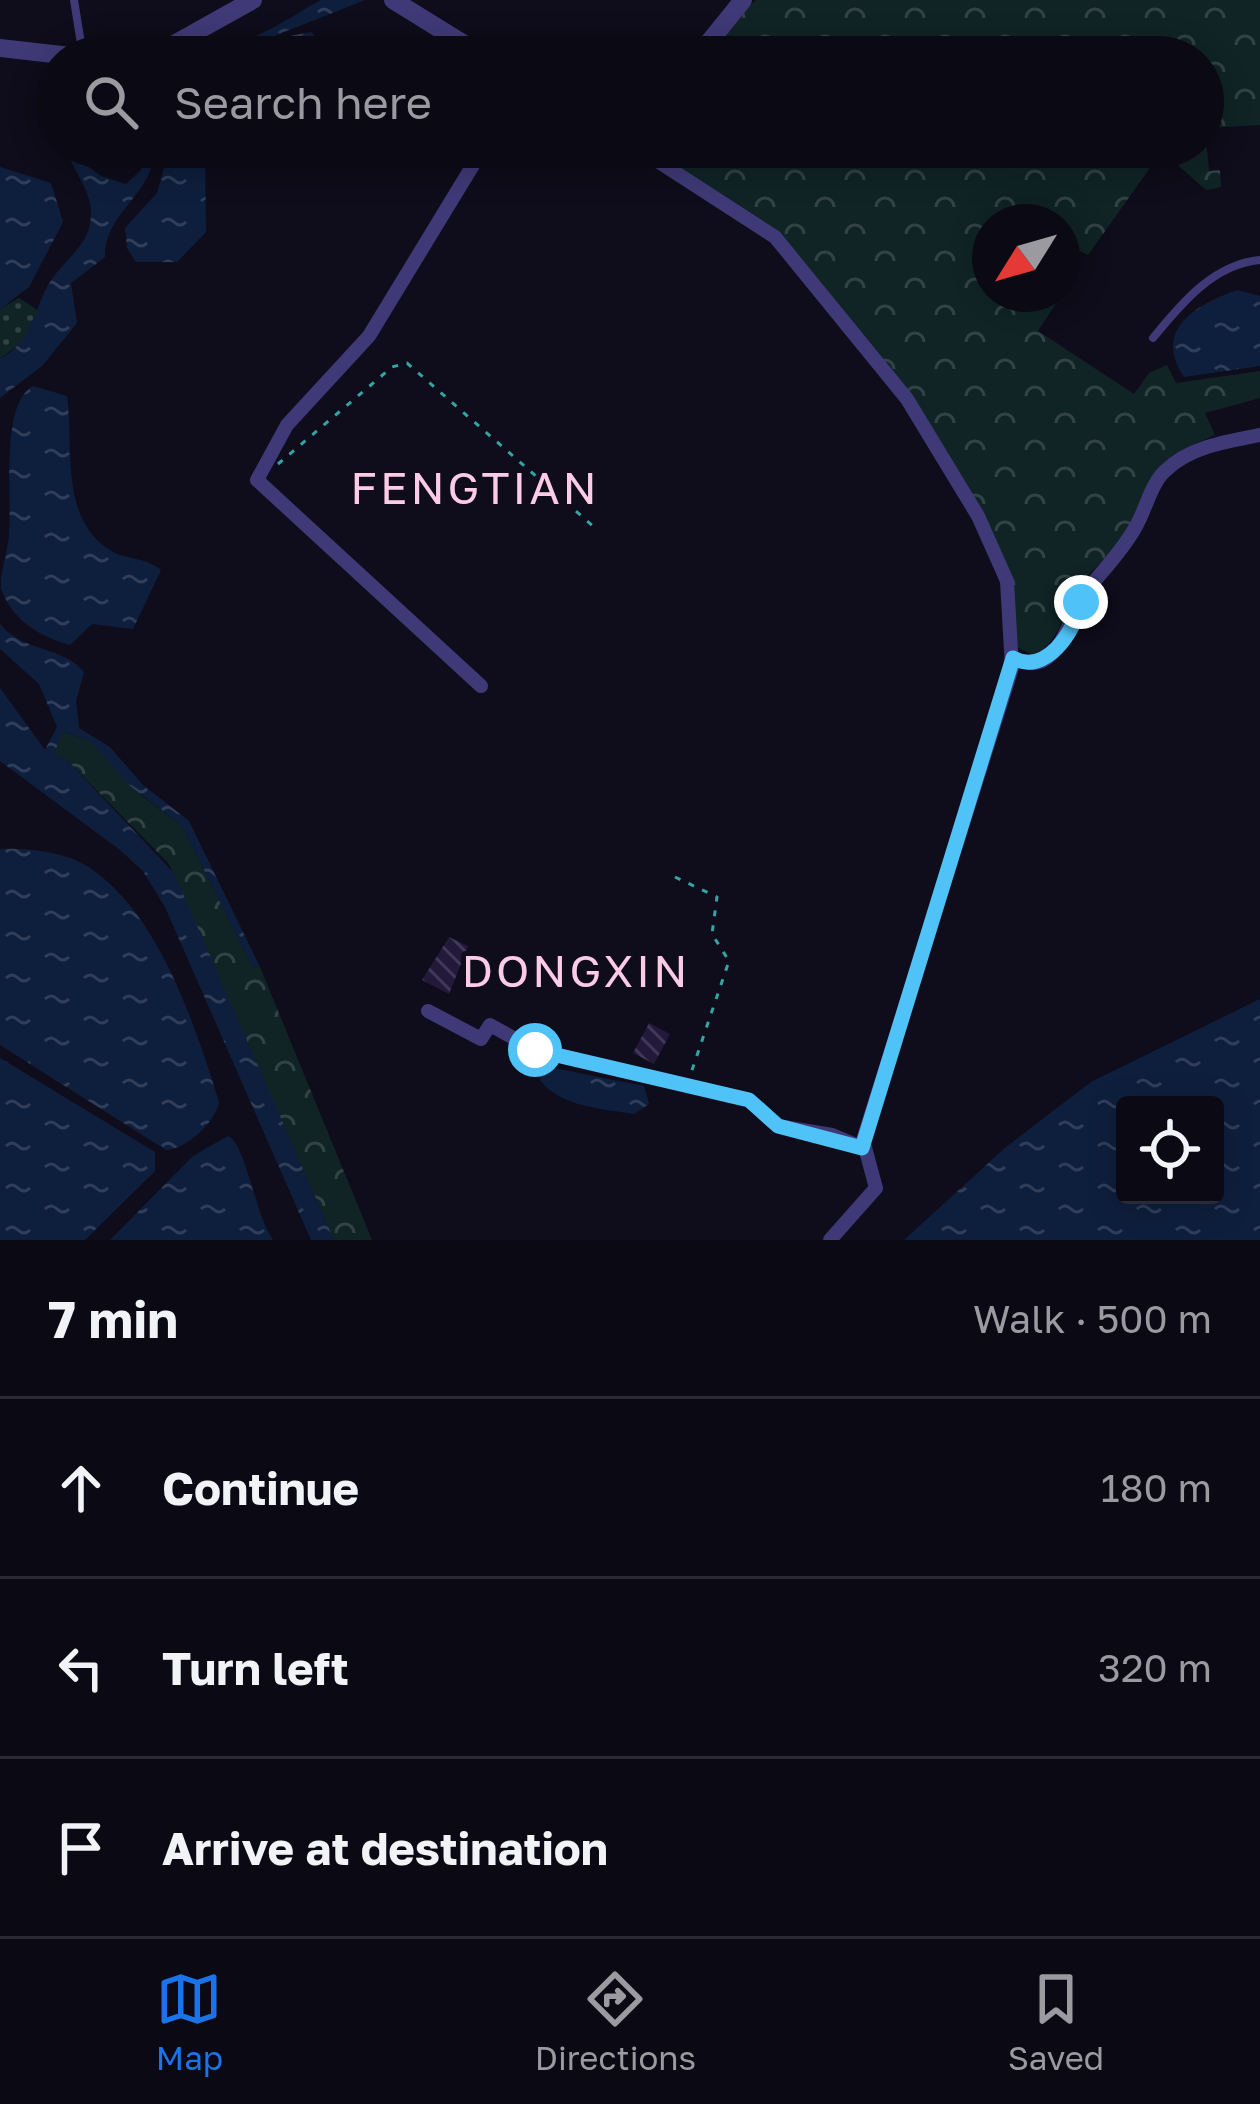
<!DOCTYPE html>
<html lang="en">
<head>
<meta charset="utf-8">
<style>
	body { margin:0; font-family:"Golos Text",sans-serif; background:#191722; color:#f1f3f6 }
	.controls { position:absolute; right:36px; bottom:36px; display:grid; overflow:hidden; border-radius:12px; box-shadow:0 6px 30px #0003 }
	.controls button { width:108px; height:108px; display:grid; place-items:center; padding:0; border:0; border-bottom:3px solid #2b2a34; background:#0b0914; color:#f1f3f6; font:60px sans-serif }
	.compass { position:absolute; left:972px; top:204px; width:108px; height:108px; border-radius:50%; background:#0b0914; box-shadow:0 6px 30px #0003; rotate:233deg }
	.stop { position:absolute; width:36px; height:36px; margin:-27px; border:9px solid #4fc3f7; border-radius:50%; background:#fff }
	.stop.end { background:#4fc3f7; border-color:#fff; box-shadow:0 3px 12px #0008 }
	.list { margin:0; padding:0; list-style:none }
	h2 { display:flex; justify-content:space-between; align-items:center; height:156px; margin:0; padding:0 48px; font-size:51px }
	h2 small { font-size:39px; font-weight:400; color:#9a9aa0 }
	.list li { display:grid; grid-template-columns:78px 1fr auto; gap:36px; align-items:center; box-sizing:border-box; height:180px; padding:0 48px; border-top:3px solid #2b2a34 }
	.list b { display:block; font-size:45px; white-space:nowrap }
	.list em { font-size:39px; font-style:normal; color:#9a9aa0 }
	.icon { flex:none; width:66px; height:66px; fill:none; stroke:currentColor; stroke-width:2; stroke-linecap:round; stroke-linejoin:round }
	.map { position:relative; flex:none; width:1260px; height:1240px; overflow:hidden }
	.search { position:absolute; background:#0b0914; box-shadow:0 6px 30px #0003; left:36px; right:36px; top:36px; height:132px; display:flex; align-items:center; gap:30px; box-sizing:border-box; padding:0 42px; border-radius:66px; color:#9a9aa0; font-size:45px }
	.sheet { height:696px; background:#0b0914 }
	nav { display:flex; justify-content:space-around; align-items:center; box-sizing:border-box; height:168px; border-top:3px solid #2b2a34; background:#0b0914; font-size:33px; color:#9a9aa0 }
	nav a { display:grid; justify-items:center; gap:6px }
	nav .on { color:#1a73e8 }
	.map>svg:first-child { display:block }
	.grass { fill:url(#grass-dots) }
	.forest { fill:url(#forest-crowns) }
	.water { fill:url(#water-ripples); fill-rule:evenodd }
	.building { fill:url(#building-back-hatch) }
	.lines { fill:none; stroke-linecap:round; stroke-linejoin:round }
	.path { stroke:#33a6a4; stroke-width:3; stroke-dasharray:6 9; stroke-linecap:butt }
	.service { stroke:#3f3a77; stroke-width:8 }
	.minor { stroke:#3f3a77; stroke-width:14 }
	.tertiary { stroke:#3f3a77; stroke-width:18 }
	.route { stroke:#4fc3f7; stroke-width:15 }
	.labels { text-anchor:middle; dominant-baseline:central; stroke-width:10; stroke-linejoin:round; paint-order:stroke }
	.quarter-label { font-size:45px; letter-spacing:3px; fill:#fccbe8; stroke:#0f0c1b }
</style>
</head>
<body>
<div class="map">
<svg width="1260" height="1240" viewBox="0 0 1260 1240">
	<defs>
		<pattern id="grass-dots" width="8" height="8" patternUnits="userSpaceOnUse" patternTransform="scale(3)"><rect width="8" height="8" fill="#102425"/><path d="M2 2h.1M6 6h.1" fill="none" stroke="#324246" stroke-width="1.8" stroke-linecap="round"/></pattern>
		<pattern id="forest-crowns" width="20" height="18" patternUnits="userSpaceOnUse" patternTransform="scale(3)"><rect width="20" height="18" fill="#102425"/><path d="M2 6a3 3 0 1 1 6 0M12 15a3 3 0 1 1 6 0" fill="none" stroke="#324246"/></pattern>
		<pattern id="water-ripples" width="26" height="14" patternUnits="userSpaceOnUse" patternTransform="scale(3)"><rect width="26" height="14" fill="#0e1f3d"/><path d="M2 4q2-2 4 0t4 0M15 11q2-2 4 0t4 0" fill="none" stroke="#303e5a"/></pattern>
		<pattern id="building-back-hatch" width="6" height="6" patternUnits="userSpaceOnUse" patternTransform="scale(3)"><rect width="6" height="6" fill="#22193b"/><path d="M-1 5l2 2M0 0l6 6M5-1l2 2" fill="none" stroke="#413958"/></pattern>
	</defs>
	<rect width="100%" height="100%" fill="#0f0c1b"/>
	<!-- grass -->
	<polygon class="grass" points="19,298 39,311 23,341 0,359 0,309"/>
	<!-- forest -->
	<g class="forest">
		<path d="M756 0H1260V125L1205 128 1209 171 1220 170 1221 187 1206 190 1162 151 1088 255 1080 251 1062 277V222H990V294H1062L1038 331 1134 394 1149 373 1167 365 1176 383 1260 371V398L1205 413 1215 435C1136 468 1168 468 1131 528 1116 552 1089 569 1075 593 1060 618 1061 638 1035 656L1015 646 1012 578 952 460 891 372 772 229 647 147H1203V57H704L722 31Z"/>
		<polygon points="62,731 91,742 142,796 182,826 253,968 260,967 372,1240 334,1240 169,864 67,760 54,754"/>
	</g>
	<!-- water -->
	<g class="water">
		<path d="M321 0H365L221 57H182L199 45C240 55 287 18 321 0Z"/>
		<polygon points="311,32 321,43 315,57 249,57 289,36"/>
		<path d="M145 147H155C155 194 104 212 105 257L71 283 77 323 42 366 0 398V359C29 343 32 319 45 291 58 262 92 248 91 213 91 194 79 178 71 161L76 158 101 176 126 184 141 170Z"/>
		<polygon points="170,147 205,147 206,232 177,262 136,262 127,248 125,228 157,193"/>
		<polygon points="0,167 51,183 63,222 29,287 0,309"/>
		<path d="M1237 290 1260 296V366L1184 377C1152 329 1196 305 1237 290Z"/>
		<path d="M33 386 67 396C74 445 59 516 108 549 124 560 146 557 161 570L133 629 92 624 70 645C41 637 11 620 1 588 0 569 8 553 9 534 12 496 0 404 33 386Z"/>
		<path d="M0 624C22 652 63 646 84 672L76 701 79 728 110 747 143 785 189 821 260 967 253 968 182 826 129 785 91 742 63 731 54 754 67 760 174 873 334 1240H311L165 907 143 871 120 850 0 761V688L45 750 57 727 39 684 0 649Z"/>
		<path d="M0 849C27 848 67 852 90 868 160 915 195 1026 219 1102 216 1122 186 1149 166 1150L0 1045Z"/>
		<path d="M1260 999V1240H904L1006 1147 1091 1082ZM1125 1105H1215V1195H1125Z"/>
		<polygon points="0,1058 155,1152 155,1171 85,1240 0,1240"/>
		<path d="M544 1066 644 1086 649 1104 634 1114C604 1109 560 1107 540 1080Z"/>
		<path d="M228 1136C246 1144 255 1215 273 1240H110L193 1156Z"/>
	</g>
	<!-- building -->
	<g class="building">
		<polygon points="449,937 468,946 449,994 422,980"/>
		<polygon points="649,1023 670,1034 654,1064 633,1053"/>
	</g>
	<g class="lines">
		<!-- path -->
		<g class="path">
			<polyline points="278,464 392,367 407,363 594,527"/>
			<polyline points="675,877 717,897 712,934 729,961 691,1073"/>
		</g>
		<!-- service -->
		<g class="service">
			<polyline points="74,0 83,56"/>
			<path d="M1153 338C1180 305 1213 264 1260 260"/>
		</g>
		<!-- minor -->
		<g class="minor">
			<polyline points="636,147 775,237 907,399 978,516 1007,581 1012,668 863,1140 876,1188 830,1240"/>
			<path d="M1013 658C1059 682 1067 618 1084 594 1101 572 1121 553 1135 528 1146 510 1150 485 1165 471 1189 447 1228 441 1260 435"/>
			<polyline points="481,686 257,480 287,425 369,336 484,147"/>
			<polyline points="428,1011 481,1039 490,1025 535,1050 749,1100 778,1126 832,1135 863,1148"/>
		</g>
		<!-- tertiary -->
		<g class="tertiary">
			<polyline points="393,0 485,57"/>
			<polyline points="0,48 79,57"/>
			<polyline points="139,57 167,48 253,0"/>
			<polyline points="697,57 743,0"/>
		</g>
	</g>
	<g class="lines">
		<!-- route -->
		<path class="route" d="M535 1050 749 1100 778 1126 862 1148 1013 658C1046 676 1075 631 1081 602"/>
	</g>
	<g class="labels">
		<!-- quarter labels -->
		<g class="quarter-label">
			<text x="475" y="487">FENGTIAN</text>
			<text x="576" y="970">DONGXIN</text>
		</g>
	</g>
</svg>
<div class="controls">
<button><svg class="icon" aria-label="locate" viewBox="0 0 24 24"><circle cx="12" cy="12" r="6"/><path d="M12 2v4M12 18v4M2 12h4M18 12h4"/></svg></button>
</div>
<svg class="compass" viewBox="-18 -18 36 36"><path d="M0-13l5 13h-10z" fill="#e53935"/><path d="M0 13l5-13h-10z" fill="#9a9aa0"/></svg>
<div class="stop" style="left:535px;top:1050px"></div>
<div class="stop end" style="left:1081px;top:602px"></div>
<div class="search"><svg class="icon" aria-label="search" viewBox="0 0 24 24"><circle cx="10" cy="10" r="6"/><path d="M15 15l6 6"/></svg>Search here</div>
</div>
<section class="sheet">
<h2>7 min<small>Walk · 500 m</small></h2>
<ul class="list">
<li><svg class="icon" aria-label="ahead" viewBox="0 0 24 24"><path d="M12 20V5M6 11l6-6 6 6"/></svg><div><b>Continue</b></div><em>180 m</em></li>
<li><svg class="icon" aria-label="left" viewBox="0 0 24 24"><path d="M17 20v-9H6M10 6l-5 5 5 5"/></svg><div><b>Turn left</b></div><em>320 m</em></li>
<li><svg class="icon" aria-label="arrive" viewBox="0 0 24 24"><path d="M6 21V4h12l-3 4 3 4H6"/></svg><div><b>Arrive at destination</b></div></li>
</ul>
</section>
<nav>
<a class="on"><svg class="icon" aria-label="map" viewBox="0 0 24 24"><path d="M3 6l6-2 6 2 6-2v14l-6 2-6-2-6 2zM9 4v14M15 6v14"/></svg>Map</a>
<a><svg class="icon" aria-label="directions" viewBox="0 0 24 24"><path d="M12 3l9 9-9 9-9-9zM9 14v-3h6M13 9l2 2-2 2"/></svg>Directions</a>
<a><svg class="icon" aria-label="saved" viewBox="0 0 24 24"><path d="M7 4h10v16l-5-4-5 4z"/></svg>Saved</a>
</nav>
</body>
</html>
